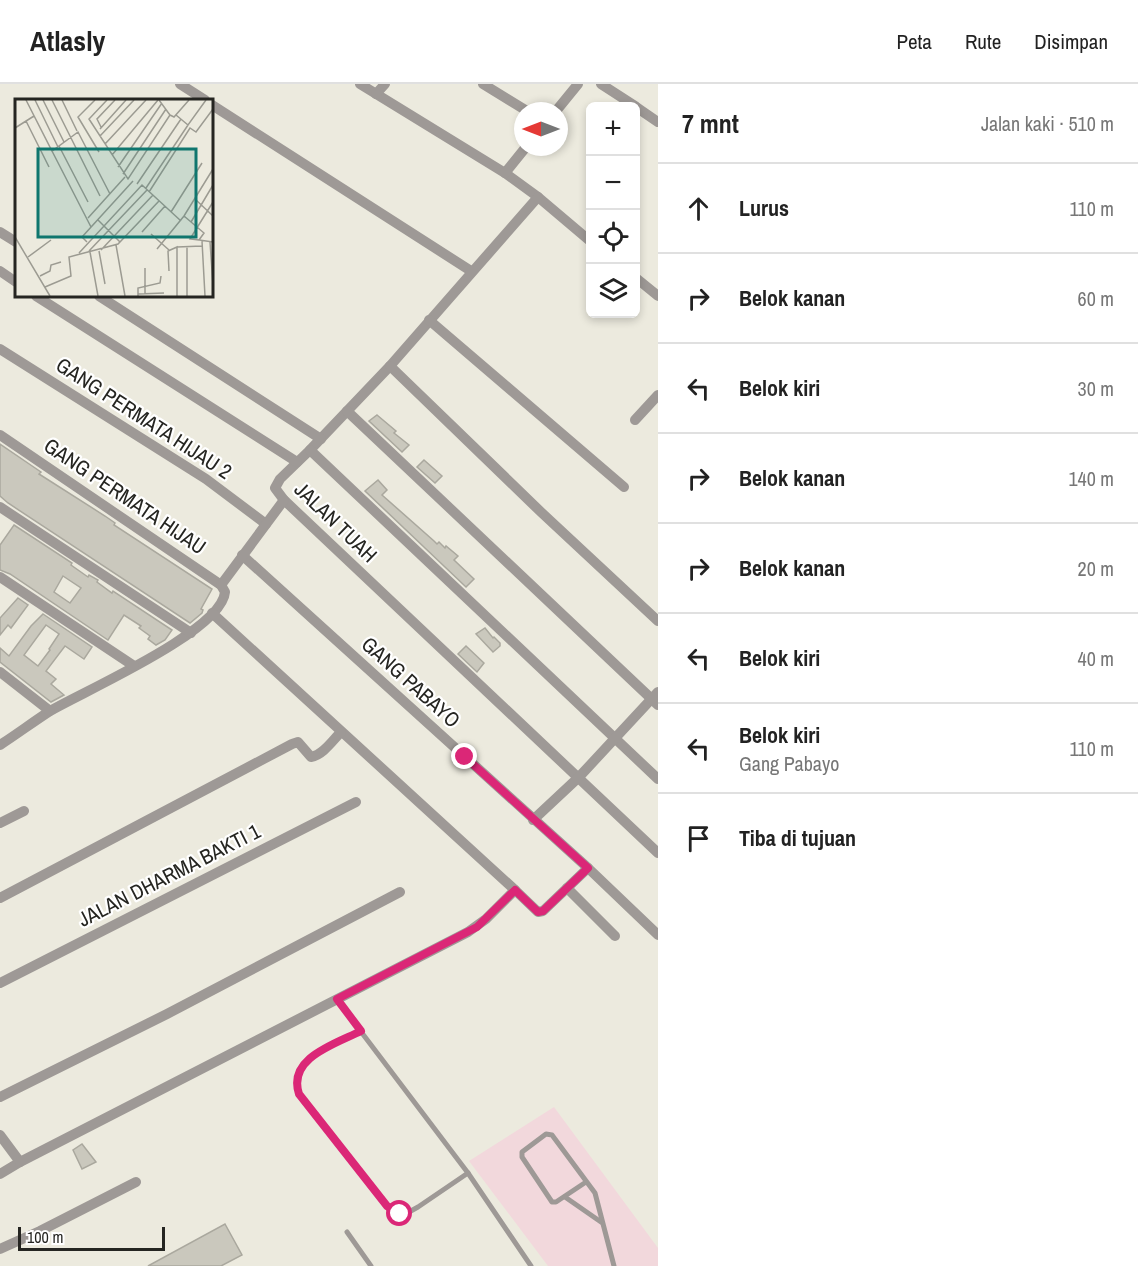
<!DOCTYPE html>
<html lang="id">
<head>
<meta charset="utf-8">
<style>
	body { margin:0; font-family:"Archivo Narrow",sans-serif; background:#f6f6f6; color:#222 }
	.controls { position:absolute; right:18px; top:18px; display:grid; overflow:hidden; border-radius:9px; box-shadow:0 3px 9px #0003 }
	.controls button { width:54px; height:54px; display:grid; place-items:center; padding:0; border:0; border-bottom:2px solid #e0e0e0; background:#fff; color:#222; font:30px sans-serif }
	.compass { position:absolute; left:514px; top:18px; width:54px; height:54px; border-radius:50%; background:#fff; box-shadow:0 3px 9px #0003; rotate:270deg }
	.scale { position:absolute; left:18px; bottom:15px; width:147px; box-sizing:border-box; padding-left:6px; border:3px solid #252521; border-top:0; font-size:16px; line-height:21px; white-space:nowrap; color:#252521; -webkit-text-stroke:4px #fff; paint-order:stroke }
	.stop { position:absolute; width:18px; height:18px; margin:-14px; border:4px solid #db2777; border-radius:50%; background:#fff }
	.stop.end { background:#db2777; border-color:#fff; box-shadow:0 2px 6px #0008 }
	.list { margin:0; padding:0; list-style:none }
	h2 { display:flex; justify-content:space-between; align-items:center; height:78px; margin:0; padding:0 24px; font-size:26px }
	h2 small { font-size:20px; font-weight:400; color:#767676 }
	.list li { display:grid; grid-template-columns:39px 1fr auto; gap:18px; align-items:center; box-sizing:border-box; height:90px; padding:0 24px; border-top:2px solid #e0e0e0 }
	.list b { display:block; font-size:22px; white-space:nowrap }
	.list p { margin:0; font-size:20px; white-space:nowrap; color:#767676 }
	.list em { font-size:20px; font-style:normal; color:#767676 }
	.icon { flex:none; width:33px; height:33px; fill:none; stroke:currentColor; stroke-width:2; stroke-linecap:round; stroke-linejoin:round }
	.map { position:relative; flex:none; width:658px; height:1182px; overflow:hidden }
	header { display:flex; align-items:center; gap:36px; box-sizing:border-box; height:84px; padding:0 30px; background:#fff; border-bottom:2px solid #e0e0e0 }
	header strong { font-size:28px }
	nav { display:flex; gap:33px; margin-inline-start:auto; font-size:21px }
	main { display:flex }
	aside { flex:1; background:#fff }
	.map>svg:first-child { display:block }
	.industrial { fill:#f2d8dc }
	.building { fill:#cac8bd; stroke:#aaa89e; stroke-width:1.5; fill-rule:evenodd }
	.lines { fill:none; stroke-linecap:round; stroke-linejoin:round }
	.service { stroke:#9e9996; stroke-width:5 }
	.minor { stroke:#9e9996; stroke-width:10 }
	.route { stroke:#db2777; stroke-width:8 }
	.labels { text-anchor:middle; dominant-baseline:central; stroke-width:4.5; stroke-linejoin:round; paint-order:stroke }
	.street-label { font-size:21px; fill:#252521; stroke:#fff }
	.inset-road { fill:none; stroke:#9c9b92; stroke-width:1.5 }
	.view { fill:#0f766e; fill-opacity:0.15; stroke:#0f766e; stroke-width:3 }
	.inset-edge { fill:none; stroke:#252521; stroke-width:3 }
</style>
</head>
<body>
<header>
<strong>Atlasly</strong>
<nav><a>Peta</a><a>Rute</a><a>Disimpan</a></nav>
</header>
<main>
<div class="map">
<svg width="658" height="1182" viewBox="0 0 658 1182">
	<rect width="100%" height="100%" fill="#eceade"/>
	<!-- industrial -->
	<polygon class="industrial" points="554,1023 658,1164 658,1182 548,1182 469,1077"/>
	<!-- building -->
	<g class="building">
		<polygon points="377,331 396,347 394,349 409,361 402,368 369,337"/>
		<polygon points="0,360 41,388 39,390 105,432 115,439 114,441 212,505 201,525 203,526 202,529 190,539 8,419 0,412"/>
		<polygon points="424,376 442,392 435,399 417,383"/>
		<polygon points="378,396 387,406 382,411 434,457 437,460 439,458 445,464 446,462 458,472 454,476 474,495 466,503 365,407"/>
		<path d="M14 441 72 479 71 481 88 493 89 491 98 496 97 498 112 509 113 507 172 546 165 556 156 561 148 555 150 552 139 544 141 542 124 531 108 556 10 490 0 486V461ZM63 492 81 504 70 519 54 508Z"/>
		<polygon points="18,514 28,521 11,544 8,541 0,551 0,534"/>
		<path d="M43 530 92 563 84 575 65 562 46 587 56 595 51 600 64 611 51 618 0 578V564L9 572 31 542ZM46 541 59 550 49 565 50 566 38 582 24 571Z"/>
		<polygon points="485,544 493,554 494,553 500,559 500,562 493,568 476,550"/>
		<polygon points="466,562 484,579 477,588 458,570"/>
		<polygon points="82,1060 96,1078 82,1085 73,1066"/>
		<polygon points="225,1140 242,1171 221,1182 148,1182"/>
	</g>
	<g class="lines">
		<!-- service -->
		<g class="service">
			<polyline points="337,916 468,1089 531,1182"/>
			<path d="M361 947C335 960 287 974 299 1010L387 1122 400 1130 409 1128 418 1123 468 1089"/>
			<polyline points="586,1098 556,1118 552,1118 522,1073 522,1068 546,1050 552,1051 595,1109 614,1182"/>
			<polyline points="565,1113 601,1138"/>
			<polyline points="347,1148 371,1182"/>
		</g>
		<!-- minor -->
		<g class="minor">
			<polyline points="180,0 205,16"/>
			<polyline points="360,0 505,89 538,113 590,157"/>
			<polyline points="483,0 527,27"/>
			<polyline points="601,0 635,22"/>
			<polyline points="376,10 385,0"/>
			<polyline points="212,21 471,187"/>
			<polyline points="636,23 658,38"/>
			<polyline points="556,27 578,0"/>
			<polyline points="505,89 526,63"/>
			<polyline points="538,113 390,282 310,366 280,395 275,404 284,416 658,769"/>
			<polyline points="0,148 16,158"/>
			<polyline points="0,187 16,198"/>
			<polyline points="636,194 658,212"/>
			<polyline points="36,212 297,378"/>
			<polyline points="99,212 321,355"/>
			<polyline points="429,236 624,403"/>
			<polyline points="0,265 206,395 266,440"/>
			<polyline points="390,282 542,429 658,537"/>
			<polyline points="347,327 658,621"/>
			<polyline points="635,336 658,311"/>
			<path d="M0 351 221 501 225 508C222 547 84 607 50 627 33 638 17 650 0 661"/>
			<polyline points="310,366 658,695"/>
			<polyline points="0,423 191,549"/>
			<polyline points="242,471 588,784 658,851"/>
			<polyline points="0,493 134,582"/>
			<polyline points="221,501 284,416"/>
			<polyline points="212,529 515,806"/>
			<polyline points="0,588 50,627"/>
			<polyline points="533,736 579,693 658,608"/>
			<polyline points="0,739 24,727"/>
			<polyline points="567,804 615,852"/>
			<path d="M0 814 292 660 298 658 311 673C323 671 333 656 341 648"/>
			<polyline points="0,899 356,718"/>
			<polyline points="0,1013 167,930 400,808"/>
			<polyline points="0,1051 20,1078 0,1090"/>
			<polyline points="20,1078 468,848 486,835 515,806 538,828 543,827 588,784"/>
			<polyline points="0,1165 40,1147 136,1098"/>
		</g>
	</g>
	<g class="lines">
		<!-- route -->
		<path class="route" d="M400 1130 387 1122 299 1010C287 974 335 960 361 947L337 915 477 843 515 806 538 828 543 827 588 784 465 673"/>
	</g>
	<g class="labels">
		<!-- street labels -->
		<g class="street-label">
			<text transform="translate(144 334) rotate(33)">GANG PERMATA HIJAU 2</text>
			<text transform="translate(125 412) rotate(34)">GANG PERMATA HIJAU</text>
			<text transform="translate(336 438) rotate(44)">JALAN TUAH</text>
			<text transform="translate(411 598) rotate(42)">GANG PABAYO</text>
			<text transform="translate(169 791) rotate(-27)">JALAN DHARMA BAKTI 1</text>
		</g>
	</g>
	<!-- overview -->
	<g transform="translate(15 15)">
		<rect width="198" height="198" fill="#eceade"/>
		<path class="inset-road" d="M11 1 37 52 63 33 95 95M20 1 43 48M28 1 49 43M37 1 85 97M47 1 62 32M80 1 63 18 84 53M92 1 74 20 113 80 155 16 144 1M155 16 159 18 174 1M161 16 173 26 191 1M11 22 34 68M86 28 82 20 100 1M0 29 19 17M85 30 111 1M85 37 119 1M90 45 131 1M44 47 73 103M37 52 76 128M97 56 143 1M103 68 147 4M108 75 151 10M122 85 166 20M131 89 173 26M134 93 175 29 181 33 198 10M180 100 198 117M156 113 187 64M169 117 189 134 184 141 198 143M73 119 110 78M83 121 105 143M176 123 198 86M127 133 150 107M136 135 154 151M0 138 35 197M184 141 175 140 198 103M187 142 190 197M72 143 67 138 118 82M195 143 198 186M101 146 110 197M162 148 187 147M142 150 169 117 198 70M86 151 138 96M74 152 132 91M84 152 90 185M75 153 83 197M64 154 127 86 166 122M13 158 36 141M154 172 153 152 162 148V197M25 177 35 172 36 166 46 163M30 188 56 177 54 158 103 145 144 102M123 195 149 194M130 195V169M123 197V189L145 184 146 177M172 197V148"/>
		<path class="view" d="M23 50H181V138H23Z"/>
		<rect width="198" height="198" class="inset-edge"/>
	</g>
</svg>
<div class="controls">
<button>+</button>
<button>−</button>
<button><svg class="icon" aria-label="locate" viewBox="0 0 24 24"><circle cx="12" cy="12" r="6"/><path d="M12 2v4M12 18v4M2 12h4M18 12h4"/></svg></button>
<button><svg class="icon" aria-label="layers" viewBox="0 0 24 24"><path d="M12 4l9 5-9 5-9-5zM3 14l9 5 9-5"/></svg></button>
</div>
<svg class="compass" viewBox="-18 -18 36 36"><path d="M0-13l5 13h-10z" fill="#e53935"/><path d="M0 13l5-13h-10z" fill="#767676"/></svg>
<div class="scale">100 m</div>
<div class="stop" style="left:400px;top:1130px"></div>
<div class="stop end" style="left:465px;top:673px"></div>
</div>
<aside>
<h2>7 mnt<small>Jalan kaki · 510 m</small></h2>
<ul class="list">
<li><svg class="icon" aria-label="ahead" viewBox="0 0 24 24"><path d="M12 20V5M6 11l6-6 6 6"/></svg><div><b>Lurus</b></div><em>110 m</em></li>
<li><svg class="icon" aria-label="right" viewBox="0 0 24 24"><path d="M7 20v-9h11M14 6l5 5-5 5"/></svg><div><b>Belok kanan</b></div><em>60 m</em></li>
<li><svg class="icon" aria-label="left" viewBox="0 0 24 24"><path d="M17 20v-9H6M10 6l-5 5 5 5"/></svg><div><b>Belok kiri</b></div><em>30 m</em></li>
<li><svg class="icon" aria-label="right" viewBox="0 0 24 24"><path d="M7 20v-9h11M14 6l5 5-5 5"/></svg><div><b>Belok kanan</b></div><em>140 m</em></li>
<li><svg class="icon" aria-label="right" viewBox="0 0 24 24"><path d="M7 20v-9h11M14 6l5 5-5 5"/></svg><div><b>Belok kanan</b></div><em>20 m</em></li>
<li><svg class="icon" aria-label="left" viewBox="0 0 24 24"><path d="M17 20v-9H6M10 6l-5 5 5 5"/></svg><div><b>Belok kiri</b></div><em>40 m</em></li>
<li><svg class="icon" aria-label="left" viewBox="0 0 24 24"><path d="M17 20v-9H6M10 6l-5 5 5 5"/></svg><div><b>Belok kiri</b><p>Gang Pabayo</p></div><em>110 m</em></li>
<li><svg class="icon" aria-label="arrive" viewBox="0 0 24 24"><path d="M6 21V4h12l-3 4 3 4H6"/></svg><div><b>Tiba di tujuan</b></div></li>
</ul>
</aside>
</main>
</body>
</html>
